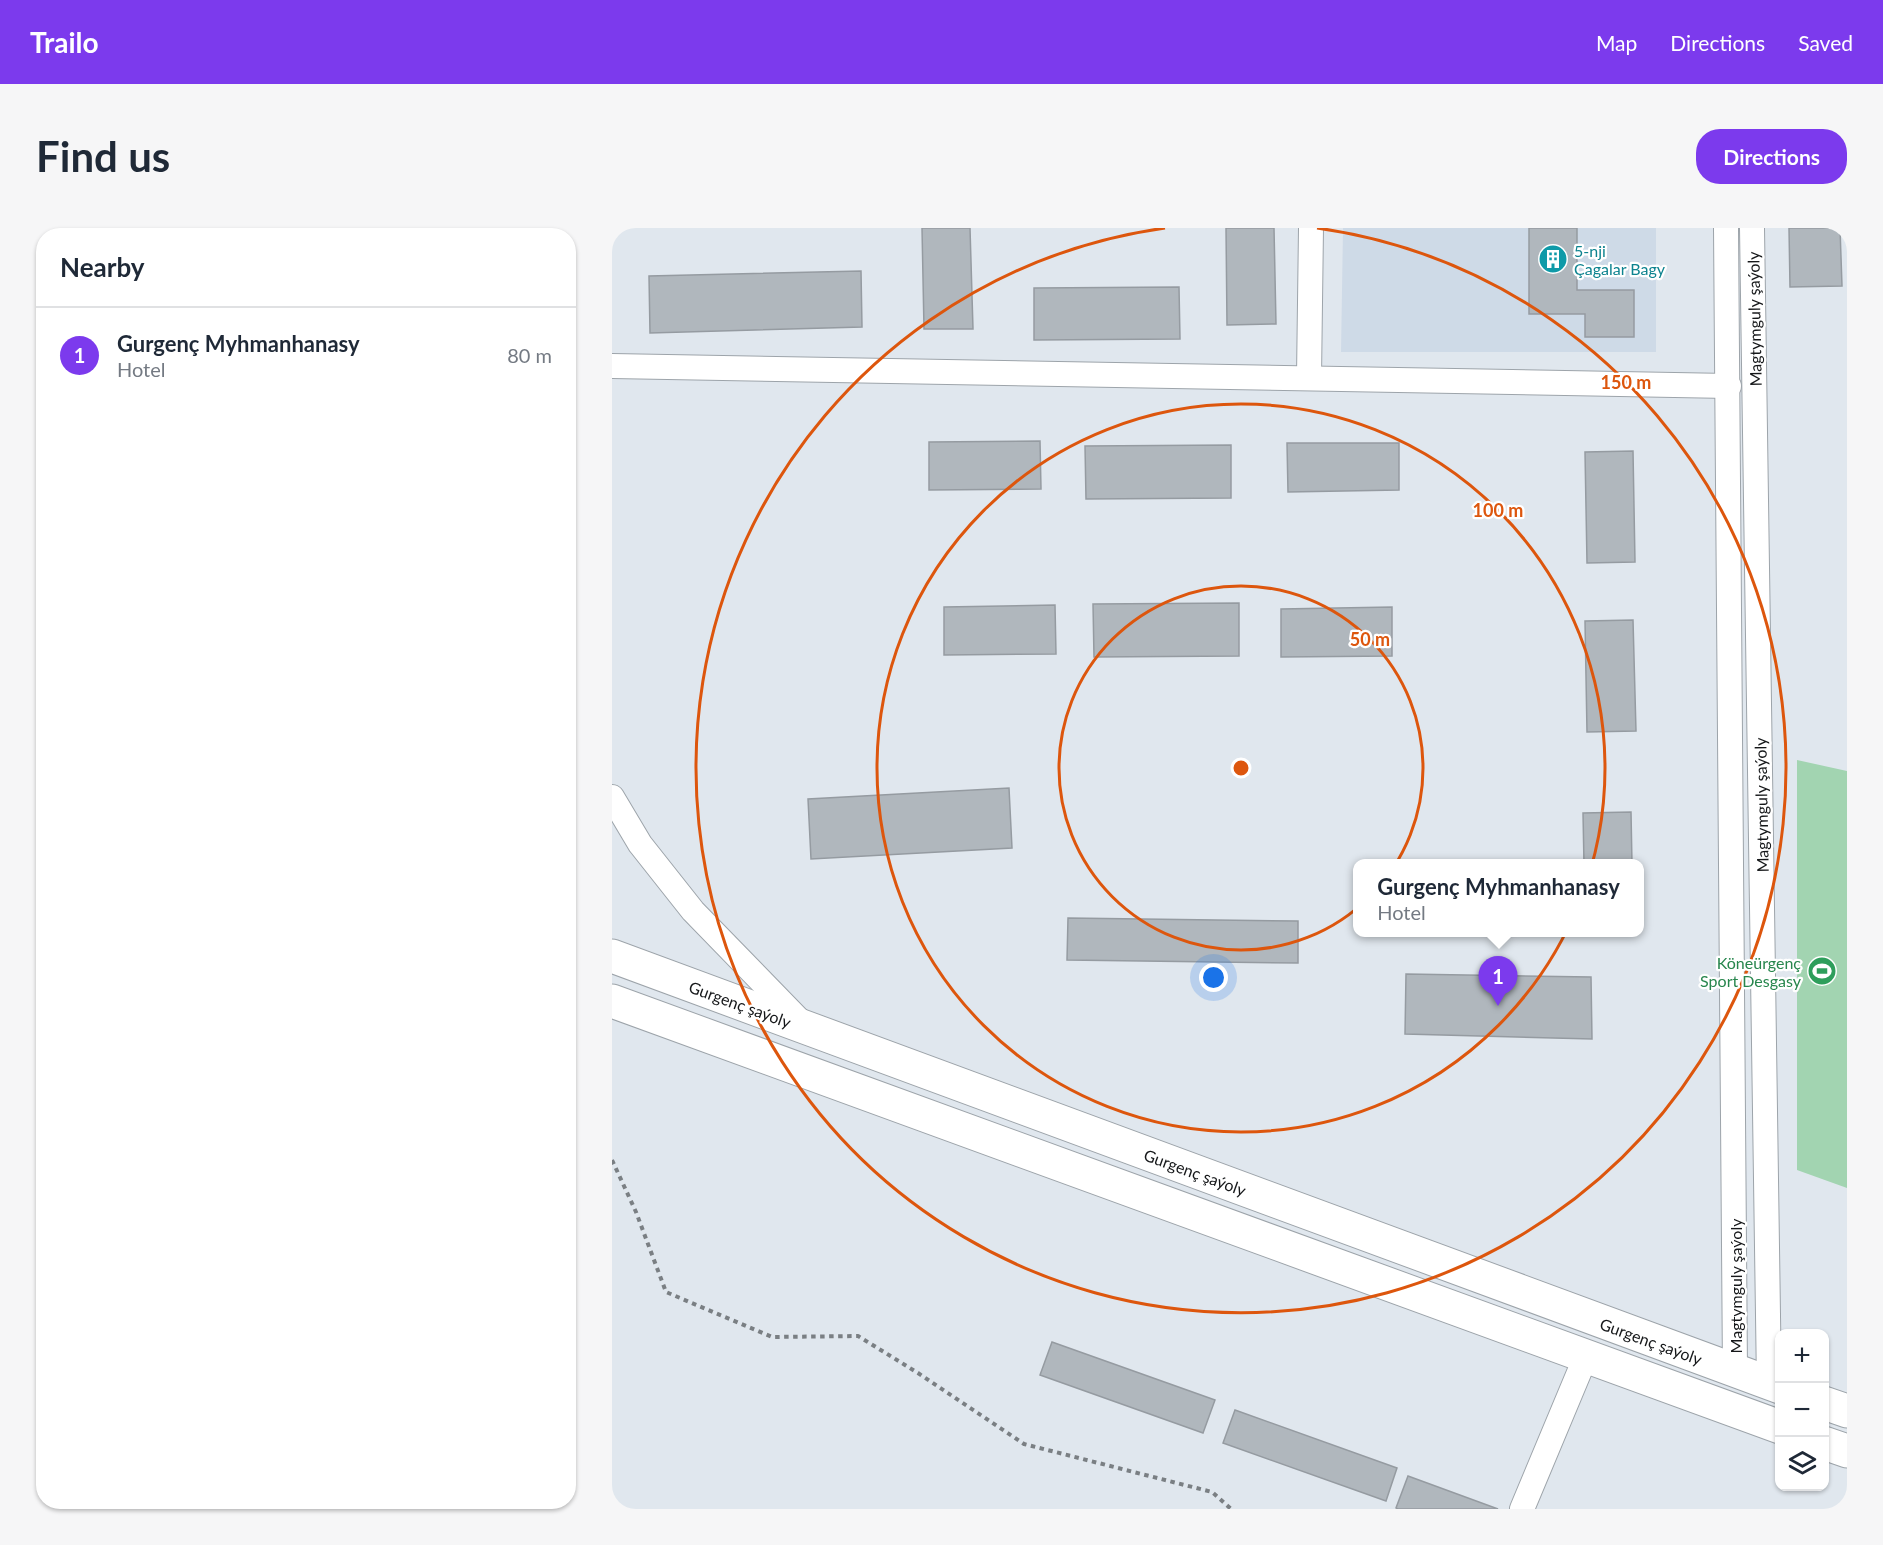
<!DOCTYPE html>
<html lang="en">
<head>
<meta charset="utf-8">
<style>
	body { margin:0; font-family:Lato,sans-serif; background:#f6f6f7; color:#1f2937 }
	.controls { position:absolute; right:18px; bottom:18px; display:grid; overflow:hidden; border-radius:12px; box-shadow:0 2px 4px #0004 }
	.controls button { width:54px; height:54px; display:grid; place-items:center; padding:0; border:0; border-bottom:2px solid #e0e1e3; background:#fff; color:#1f2937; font:30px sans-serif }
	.you { position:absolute; left:602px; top:750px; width:21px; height:21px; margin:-15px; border:4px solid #fff; border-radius:50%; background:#1a73e8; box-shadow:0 0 0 9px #1a73e833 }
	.badge { display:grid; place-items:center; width:39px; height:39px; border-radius:50%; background:#7c3aed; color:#fff; font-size:20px; font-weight:700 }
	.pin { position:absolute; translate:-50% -50px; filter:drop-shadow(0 2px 3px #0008) }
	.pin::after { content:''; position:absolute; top:32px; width:21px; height:18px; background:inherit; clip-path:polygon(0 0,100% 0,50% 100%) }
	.popup { position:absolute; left:741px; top:631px; width:291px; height:78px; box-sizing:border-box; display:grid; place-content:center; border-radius:12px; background:#fff; filter:drop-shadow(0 2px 4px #0005); font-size:20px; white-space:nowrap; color:#747a83 }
	.popup b { font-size:22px; color:#1f2937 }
	.popup::after { content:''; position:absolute; left:50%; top:100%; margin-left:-12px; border:12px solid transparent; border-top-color:#fff }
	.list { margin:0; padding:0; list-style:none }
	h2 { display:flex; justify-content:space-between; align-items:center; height:78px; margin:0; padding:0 24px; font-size:26px }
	h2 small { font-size:20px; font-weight:400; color:#747a83 }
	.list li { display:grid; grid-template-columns:39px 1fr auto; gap:18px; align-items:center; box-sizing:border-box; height:96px; padding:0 24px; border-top:2px solid #e0e1e3 }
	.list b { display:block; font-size:22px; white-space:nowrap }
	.list p { margin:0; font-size:20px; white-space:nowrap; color:#747a83 }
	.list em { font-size:20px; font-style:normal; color:#747a83 }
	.icon { flex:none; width:33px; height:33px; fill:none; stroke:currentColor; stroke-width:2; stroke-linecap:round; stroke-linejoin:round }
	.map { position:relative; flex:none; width:1235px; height:1281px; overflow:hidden; border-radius:24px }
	header { display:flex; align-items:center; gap:36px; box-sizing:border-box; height:84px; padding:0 30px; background:#7c3aed; color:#fff }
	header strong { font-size:28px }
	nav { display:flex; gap:33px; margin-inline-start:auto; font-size:21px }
	.intro { display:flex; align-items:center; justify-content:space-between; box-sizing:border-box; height:144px; padding:0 36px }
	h1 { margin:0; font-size:42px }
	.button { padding:15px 27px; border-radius:24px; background:#7c3aed; color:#fff; font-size:21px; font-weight:700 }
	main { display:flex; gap:36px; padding:0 36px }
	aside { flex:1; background:#fff; border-radius:24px; box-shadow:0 2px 4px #0004 }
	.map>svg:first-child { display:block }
	.built { fill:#cedae7 }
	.green { fill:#a2d4b1 }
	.building { fill:#b0b7bd; stroke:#959ba1; stroke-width:1.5 }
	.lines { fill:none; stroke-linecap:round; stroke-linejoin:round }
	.minor-casing { stroke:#9da4aa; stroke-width:26 }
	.highway-casing { stroke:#9da4aa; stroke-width:35 }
	.path { stroke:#7a7f83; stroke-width:4; stroke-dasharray:4.5 4.5; stroke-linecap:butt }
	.minor { stroke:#fff; stroke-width:24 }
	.highway { stroke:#fff; stroke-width:33 }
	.ring { fill:none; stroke:#dd560d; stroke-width:3 }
	.labels { text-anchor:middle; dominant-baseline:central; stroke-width:4.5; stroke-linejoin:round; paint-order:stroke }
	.culture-label { font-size:16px; fill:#0d838f; stroke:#fff; text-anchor:start }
	.street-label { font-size:16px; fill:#151719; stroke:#fff }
	.leisure-label { font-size:16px; fill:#27864d; stroke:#fff; text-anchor:end }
	.centre { fill:#dd560d; stroke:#fff; stroke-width:3 }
	.ring-label { font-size:18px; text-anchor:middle; font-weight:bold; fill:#dd560d; stroke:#fff; stroke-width:4.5; stroke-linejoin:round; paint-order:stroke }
</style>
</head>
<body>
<header>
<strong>Trailo</strong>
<nav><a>Map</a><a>Directions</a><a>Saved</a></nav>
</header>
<div class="intro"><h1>Find us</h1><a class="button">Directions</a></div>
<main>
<aside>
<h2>Nearby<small></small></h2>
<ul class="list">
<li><span class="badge">1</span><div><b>Gurgenç Myhmanhanasy</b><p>Hotel</p></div><em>80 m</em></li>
</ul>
</aside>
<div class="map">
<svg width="1235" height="1281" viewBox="0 0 1235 1281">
	<rect width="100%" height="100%" fill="#e0e7ee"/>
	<!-- built -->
	<polygon class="built" points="731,0 1044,0 1044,124 729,124"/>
	<!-- green -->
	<polygon class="green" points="1185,532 1235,543 1235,960 1185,942"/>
	<!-- building -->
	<g class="building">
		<polygon points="310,0 358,0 361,101 312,101"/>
		<polygon points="614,0 662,0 664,96 615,97"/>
		<polygon points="917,0 965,0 965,62 1022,62 1022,109 973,109 973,86 917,86"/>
		<polygon points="1177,0 1228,0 1230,58 1178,59"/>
		<polygon points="249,43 250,99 38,105 37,48"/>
		<polygon points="567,59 568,111 422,112 422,60"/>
		<polygon points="428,213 429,261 317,262 317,214"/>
		<polygon points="675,215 787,215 787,262 676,264"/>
		<polygon points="619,217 619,270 474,271 473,218"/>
		<polygon points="1021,223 1023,334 975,335 973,224"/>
		<polygon points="627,375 627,428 482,429 481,376"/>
		<polygon points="443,377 444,426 332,427 332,379"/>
		<polygon points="780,379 780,428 669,429 669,381"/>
		<polygon points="1021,392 1024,503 975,504 973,393"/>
		<polygon points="397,560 400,620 199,631 196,571"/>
		<polygon points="1019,584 1020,636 972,636 971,585"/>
		<polygon points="456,690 686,693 686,735 455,732"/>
		<polygon points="794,746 979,749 980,811 793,806"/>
		<polygon points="440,1114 603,1172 591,1205 428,1147"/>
		<polygon points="623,1182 785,1240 774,1273 611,1215"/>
		<polygon points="796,1248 886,1281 786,1281 784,1280"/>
	</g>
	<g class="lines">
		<!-- minor casing -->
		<g class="minor-casing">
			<g id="minor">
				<polyline points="1114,0 1123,1144"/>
				<polyline points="1140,0 1157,1155"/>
				<polyline points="0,138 1117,158"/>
				<polyline points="697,149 699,0"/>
				<polyline points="0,569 28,616 81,683 191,796"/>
				<polyline points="910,1281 974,1128"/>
			</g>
		</g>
		<!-- highway casing -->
		<g class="highway-casing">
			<g id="highway">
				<polyline points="0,728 1168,1159"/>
				<polyline points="0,773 1168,1199"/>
				<polyline points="1212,1175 1235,1183"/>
				<polyline points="1212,1215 1235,1223"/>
			</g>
		</g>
		<!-- path -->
		<polyline class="path" points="0,932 24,984 54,1064 160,1109 246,1108 306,1145 412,1216 600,1264 619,1281"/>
		<!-- minor -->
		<use href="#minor" class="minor"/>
		<!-- highway -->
		<use href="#highway" class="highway"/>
	</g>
	<!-- distance rings -->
	<g class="ring">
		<circle cx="629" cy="540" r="182"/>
		<circle cx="629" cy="540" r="364"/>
		<path d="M705 0A545 545 0 1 1 553 0"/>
	</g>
	<!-- icons -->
	<defs>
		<g id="building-disc" transform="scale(1.5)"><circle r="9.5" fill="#0f9aa8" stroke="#fff"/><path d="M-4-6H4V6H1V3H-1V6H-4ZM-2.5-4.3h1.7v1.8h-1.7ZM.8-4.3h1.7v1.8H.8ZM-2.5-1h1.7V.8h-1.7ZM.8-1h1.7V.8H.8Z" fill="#fff"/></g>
		<g id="stadium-disc" transform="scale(1.5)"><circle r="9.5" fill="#2e9e5b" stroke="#fff"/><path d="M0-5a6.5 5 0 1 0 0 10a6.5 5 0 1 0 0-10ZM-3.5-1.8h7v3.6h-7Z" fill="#fff"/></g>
	</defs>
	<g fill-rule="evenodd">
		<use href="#building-disc" x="941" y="31"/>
		<use href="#stadium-disc" x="1210" y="743"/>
	</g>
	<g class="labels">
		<!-- culture labels -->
		<g class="culture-label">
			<text x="962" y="22">5-nji<tspan x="962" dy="18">Çagalar Bagy</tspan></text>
		</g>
		<!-- street labels -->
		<g class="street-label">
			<text transform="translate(1142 91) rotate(-91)">Magtymguly şaýoly</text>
			<text transform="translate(1149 577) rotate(-91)">Magtymguly şaýoly</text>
			<text transform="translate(128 776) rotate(20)">Gurgenç şaýoly</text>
			<text transform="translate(583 944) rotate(20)">Gurgenç şaýoly</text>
			<text transform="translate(1123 1058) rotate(-90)">Magtymguly şaýoly</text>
			<text transform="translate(1039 1113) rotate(20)">Gurgenç şaýoly</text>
		</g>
		<!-- leisure labels -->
		<g class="leisure-label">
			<text x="1189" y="734">Köneürgenç<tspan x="1189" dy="18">Sport Desgasy</tspan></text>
		</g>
	</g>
	<circle cx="629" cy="540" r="9" class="centre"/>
	<g class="ring-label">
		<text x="1014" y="161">150 m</text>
		<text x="886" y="289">100 m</text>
		<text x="758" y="418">50 m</text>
	</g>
</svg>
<div class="controls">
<button>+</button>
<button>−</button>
<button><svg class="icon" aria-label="layers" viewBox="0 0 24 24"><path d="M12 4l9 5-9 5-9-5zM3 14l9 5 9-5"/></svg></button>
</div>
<div class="you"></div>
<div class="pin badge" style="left:886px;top:778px">1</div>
<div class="popup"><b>Gurgenç Myhmanhanasy</b>Hotel</div>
</div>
</main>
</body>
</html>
